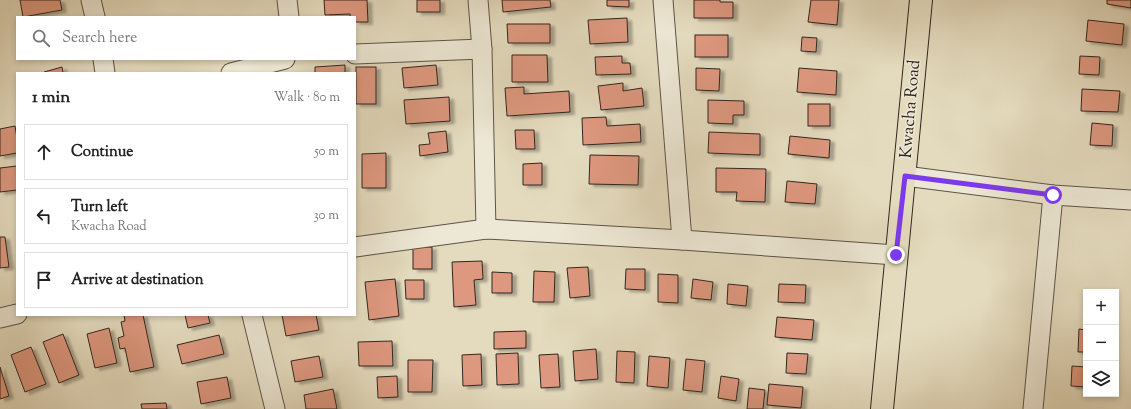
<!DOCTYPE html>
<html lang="en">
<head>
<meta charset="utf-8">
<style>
	body { margin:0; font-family:"Sorts Mill Goudy",serif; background:#f2f2f2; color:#222 }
	.controls { position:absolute; right:12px; bottom:12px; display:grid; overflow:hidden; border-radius:0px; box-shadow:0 2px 6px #0003 }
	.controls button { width:36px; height:36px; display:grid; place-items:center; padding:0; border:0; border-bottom:1px solid #e0e0e0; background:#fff; color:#222; font:20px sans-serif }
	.stop { position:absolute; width:12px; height:12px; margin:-9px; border:3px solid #7c3aed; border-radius:50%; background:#fff }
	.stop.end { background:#7c3aed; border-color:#fff; box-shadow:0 1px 4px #0008 }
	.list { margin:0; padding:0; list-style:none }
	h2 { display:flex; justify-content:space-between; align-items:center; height:52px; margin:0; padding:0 16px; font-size:17px }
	h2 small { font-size:13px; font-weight:400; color:#767676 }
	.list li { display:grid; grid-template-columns:26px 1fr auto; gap:12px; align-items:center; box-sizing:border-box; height:56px; margin:0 8px 8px; padding:0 8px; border:1px solid #e0e0e0; border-radius:0px }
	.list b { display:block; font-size:15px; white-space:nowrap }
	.list p { margin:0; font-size:13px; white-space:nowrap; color:#767676 }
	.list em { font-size:13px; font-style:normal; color:#767676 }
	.icon { flex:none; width:22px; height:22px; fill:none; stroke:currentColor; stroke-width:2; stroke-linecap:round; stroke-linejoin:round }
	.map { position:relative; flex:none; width:1131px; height:409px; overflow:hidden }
	.search { position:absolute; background:#fff; box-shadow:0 2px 6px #0003; left:16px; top:16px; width:340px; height:44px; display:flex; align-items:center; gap:10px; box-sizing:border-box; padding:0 14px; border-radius:0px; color:#767676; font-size:15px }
	.panel { position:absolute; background:#fff; box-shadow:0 2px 6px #0003; left:16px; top:72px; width:340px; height:244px; border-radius:0px }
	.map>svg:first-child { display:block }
	.building { fill:#de987f; stroke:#30261f; filter:url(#shadow) }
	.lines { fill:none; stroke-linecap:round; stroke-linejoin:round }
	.minor-casing { stroke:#5d5347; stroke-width:21 }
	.major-casing { stroke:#30261f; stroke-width:24 }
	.minor { stroke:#ede8d5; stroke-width:19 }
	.major { stroke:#e4dbbe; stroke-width:22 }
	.route { stroke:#7c3aed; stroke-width:5 }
	.labels { text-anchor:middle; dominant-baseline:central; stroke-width:3; stroke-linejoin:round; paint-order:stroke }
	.street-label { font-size:17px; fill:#30261f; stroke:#ede8d5 }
</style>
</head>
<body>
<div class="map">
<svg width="1131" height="409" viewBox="0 0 1131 409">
	<defs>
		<filter id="shadow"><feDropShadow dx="4.5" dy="2.5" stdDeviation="1" flood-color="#0004"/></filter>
	</defs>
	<rect width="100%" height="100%" fill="#e4dbbe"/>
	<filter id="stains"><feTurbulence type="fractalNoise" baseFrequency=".005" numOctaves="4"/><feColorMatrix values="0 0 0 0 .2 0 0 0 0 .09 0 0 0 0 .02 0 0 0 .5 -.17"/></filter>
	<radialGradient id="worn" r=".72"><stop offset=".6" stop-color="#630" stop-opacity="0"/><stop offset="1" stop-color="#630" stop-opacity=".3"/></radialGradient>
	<!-- building -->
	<g class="building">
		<polygon points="20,0 60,0 62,10 23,17"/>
		<polygon points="324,0 367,0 368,22 355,22 355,17 350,17 350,14 325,15"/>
		<rect x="417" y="0" width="23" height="12"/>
		<polygon points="502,0 550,0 551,7 503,12"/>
		<polygon points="607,0 629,0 629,7 607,6"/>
		<polygon points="694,0 720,0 720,2 733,2 733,18 694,18"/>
		<polygon points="811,0 839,0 837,25 808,22"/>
		<polygon points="1107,0 1131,0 1131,8 1107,4"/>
		<polygon points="627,18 628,42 590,44 588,20"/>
		<polygon points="1088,20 1124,24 1122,45 1086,41"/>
		<polygon points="507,24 550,24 550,43 508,43"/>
		<rect x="695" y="35" width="33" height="22"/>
		<polygon points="802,37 817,38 816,52 801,51"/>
		<polygon points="512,55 547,55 548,82 512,82"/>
		<polygon points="622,56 622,63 630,63 631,74 596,75 595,57"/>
		<polygon points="1080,56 1100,57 1099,75 1079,74"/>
		<polygon points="345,65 345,73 315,73 315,67"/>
		<polygon points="436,65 438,85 404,88 402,68"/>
		<polygon points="62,67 63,73 45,73 44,72"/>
		<rect x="356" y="67" width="20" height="37"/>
		<polygon points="696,68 720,69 719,91 696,90"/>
		<polygon points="799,68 837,71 836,95 797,92"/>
		<polygon points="623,83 623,91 642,88 644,106 601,110 598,86"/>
		<polygon points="524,87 524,94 569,91 570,112 507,116 505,88"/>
		<polygon points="1082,89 1120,91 1118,112 1081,111"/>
		<polygon points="449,97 450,121 406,124 404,100"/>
		<polygon points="708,100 744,101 744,115 733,115 733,124 708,123"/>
		<rect x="808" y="104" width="22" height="22"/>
		<polygon points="606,117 607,126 640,124 641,142 583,145 582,118"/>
		<polygon points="1092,123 1113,125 1112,146 1090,145"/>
		<polygon points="15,126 17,138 17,153 0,156 0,129"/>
		<polygon points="515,130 534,130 535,149 516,149"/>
		<polygon points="446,131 448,152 420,156 419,145 430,144 428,133"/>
		<polygon points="709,132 760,134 760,155 708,153"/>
		<polygon points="790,136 830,140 829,158 788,154"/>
		<polygon points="386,153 386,188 362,188 362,154"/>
		<polygon points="590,155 639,156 638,185 589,184"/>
		<polygon points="542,163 542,185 523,185 523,164"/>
		<polygon points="17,166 17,190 0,192 0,168"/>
		<polygon points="716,168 766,169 765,202 736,201 737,192 716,192"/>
		<polygon points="787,181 817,184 815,204 785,202"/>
		<polygon points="0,237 5,237 9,267 0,268"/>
		<rect x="413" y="247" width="19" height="22"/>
		<polygon points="482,261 483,279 474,280 476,305 454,307 452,262"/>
		<polygon points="588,267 590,296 570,298 567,268"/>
		<polygon points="626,269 645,269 645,290 625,289"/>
		<polygon points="534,271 555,272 554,302 533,302"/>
		<polygon points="492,272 512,273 512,293 492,293"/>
		<polygon points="658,274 678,275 678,303 658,302"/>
		<polygon points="395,279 399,316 369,320 365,282"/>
		<polygon points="693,279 713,282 711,300 691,298"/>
		<polygon points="405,280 424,280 424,299 406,299"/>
		<polygon points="728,284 748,286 746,306 727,304"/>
		<polygon points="779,284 806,285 805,303 778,302"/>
		<polygon points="124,315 143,315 154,367 130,372 125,348 120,349 118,338 124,336 121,322 125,321"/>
		<polygon points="185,315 208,315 210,323 188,328"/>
		<polygon points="282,315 316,315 319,330 286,336"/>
		<polygon points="777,317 814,320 812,340 775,337"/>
		<polygon points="109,328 117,363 95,368 87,334"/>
		<polygon points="1079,329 1086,330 1086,352 1078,352"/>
		<polygon points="526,331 526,348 494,349 494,332"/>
		<polygon points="63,334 79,375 59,383 43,342"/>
		<polygon points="219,335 224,354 182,364 177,345"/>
		<polygon points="392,341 393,366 359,366 358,342"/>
		<polygon points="31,347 46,384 25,392 11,355"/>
		<polygon points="596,349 598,379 575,381 573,351"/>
		<polygon points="617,351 635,352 634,383 616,382"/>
		<polygon points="518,353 519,384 497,385 496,354"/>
		<polygon points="787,353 808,354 806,374 786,373"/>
		<polygon points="481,354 482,385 463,386 462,355"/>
		<polygon points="558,354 560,387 541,388 539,355"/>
		<polygon points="319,356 323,377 295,382 291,361"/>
		<polygon points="649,356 670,358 668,388 647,386"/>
		<polygon points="686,359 705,361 702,392 683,390"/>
		<polygon points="408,360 433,360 432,392 408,392"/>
		<polygon points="1072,366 1086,367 1086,387 1071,386"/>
		<polygon points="0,367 9,396 0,399"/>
		<polygon points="397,376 398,397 378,398 377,377"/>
		<polygon points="721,376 739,379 736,401 718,398"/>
		<polygon points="227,377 231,398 201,404 197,382"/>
		<polygon points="769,384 803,387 801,408 767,405"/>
		<polygon points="749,388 765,390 763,409 747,409"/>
		<polygon points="333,389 337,409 306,409 304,395"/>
		<polygon points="166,403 167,409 142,409 141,404"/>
	</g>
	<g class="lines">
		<!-- minor casing -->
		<g class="minor-casing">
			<g id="minor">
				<polyline points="91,0 95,17"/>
				<polyline points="287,0 289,17"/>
				<polyline points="478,0 482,49 486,229"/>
				<polyline points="663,0 682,240"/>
				<polyline points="355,54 482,49"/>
				<polyline points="103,59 105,73"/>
				<polyline points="231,73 285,59"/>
				<polyline points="905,176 1053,195 1131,200"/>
				<polyline points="355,247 486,229 682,240 896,255"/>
				<polyline points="252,315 275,409"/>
				<polyline points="0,318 17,314"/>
				<polyline points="1033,409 1053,195"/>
			</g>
		</g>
		<!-- major casing -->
		<g class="major-casing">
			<polyline id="major" points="882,409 921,0"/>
		</g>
		<!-- minor -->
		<use href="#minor" class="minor"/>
		<!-- major -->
		<use href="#major" class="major"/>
	</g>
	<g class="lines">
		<!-- route -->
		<polyline class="route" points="896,255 905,176 1053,195"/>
	</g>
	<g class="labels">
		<!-- street labels -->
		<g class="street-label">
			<text transform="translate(911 109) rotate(-85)">Kwacha Road</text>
		</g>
	</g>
	<rect width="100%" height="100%" filter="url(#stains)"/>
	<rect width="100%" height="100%" fill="url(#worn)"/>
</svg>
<div class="controls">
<button>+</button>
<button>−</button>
<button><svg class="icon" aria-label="layers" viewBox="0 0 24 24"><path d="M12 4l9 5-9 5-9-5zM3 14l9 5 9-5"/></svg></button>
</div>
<div class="stop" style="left:1053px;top:195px"></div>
<div class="stop end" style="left:896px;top:255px"></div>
<div class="search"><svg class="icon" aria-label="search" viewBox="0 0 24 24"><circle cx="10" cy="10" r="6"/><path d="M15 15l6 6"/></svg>Search here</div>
<section class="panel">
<h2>1 min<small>Walk · 80 m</small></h2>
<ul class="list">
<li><svg class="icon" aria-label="ahead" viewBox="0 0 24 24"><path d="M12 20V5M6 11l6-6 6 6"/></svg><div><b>Continue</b></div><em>50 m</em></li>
<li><svg class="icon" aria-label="left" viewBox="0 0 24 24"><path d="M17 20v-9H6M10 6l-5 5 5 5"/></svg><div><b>Turn left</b><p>Kwacha Road</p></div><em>30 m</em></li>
<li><svg class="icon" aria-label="arrive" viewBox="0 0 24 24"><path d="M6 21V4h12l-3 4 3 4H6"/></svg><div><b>Arrive at destination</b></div></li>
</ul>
</section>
</div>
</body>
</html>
